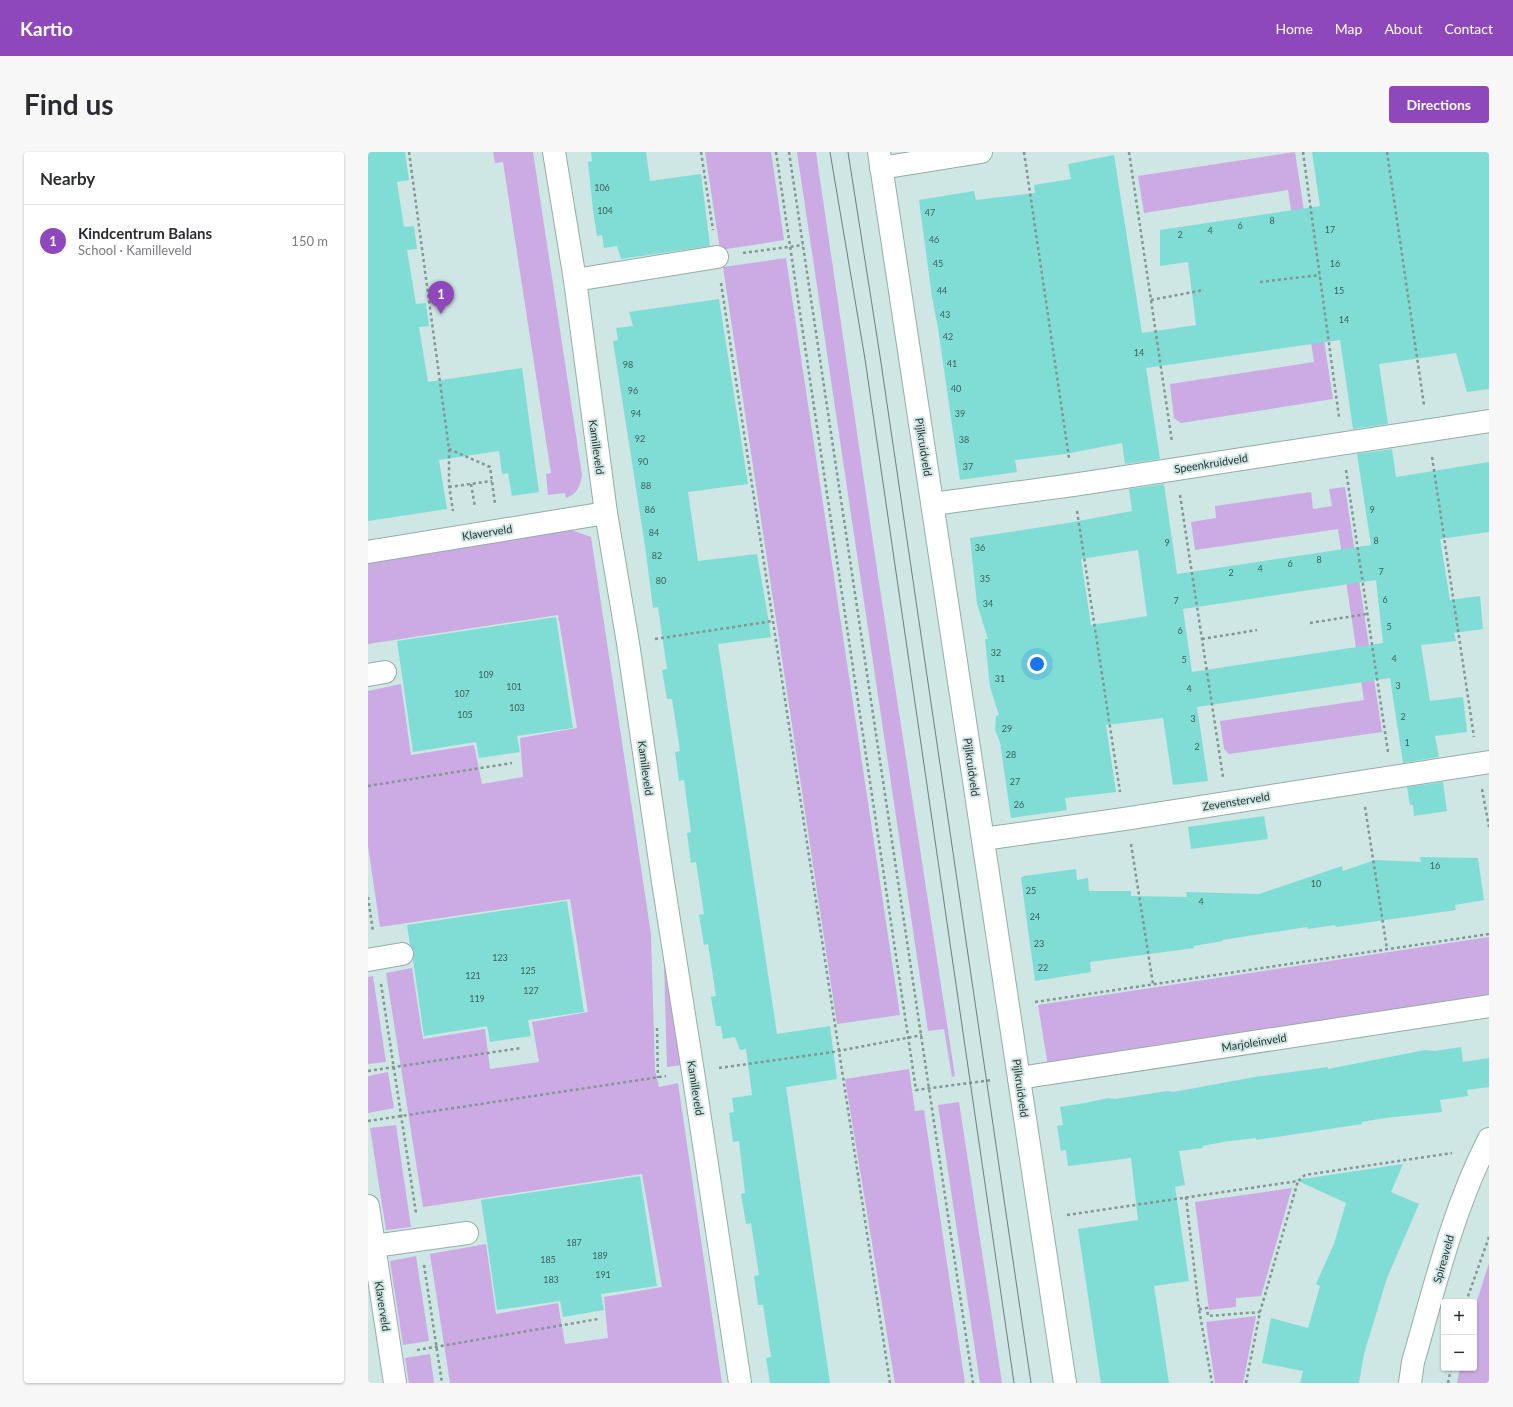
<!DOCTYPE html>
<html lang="en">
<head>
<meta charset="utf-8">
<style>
	body { margin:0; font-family:Lato,sans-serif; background:#f7f7f7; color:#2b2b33 }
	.controls { position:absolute; right:12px; bottom:12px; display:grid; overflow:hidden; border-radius:4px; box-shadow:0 1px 3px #0004 }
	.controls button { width:36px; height:36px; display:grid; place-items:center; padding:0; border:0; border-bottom:1px solid #e1e1e2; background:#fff; color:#2b2b33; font:20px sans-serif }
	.you { position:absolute; left:669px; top:512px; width:14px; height:14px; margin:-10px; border:3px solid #fff; border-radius:50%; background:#1a73e8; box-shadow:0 0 0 6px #1a73e833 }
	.badge { display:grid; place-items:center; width:26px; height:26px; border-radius:50%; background:#8f48bb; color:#fff; font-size:13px; font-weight:700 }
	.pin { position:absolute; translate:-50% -33px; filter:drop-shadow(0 1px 2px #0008) }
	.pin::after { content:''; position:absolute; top:21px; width:14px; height:12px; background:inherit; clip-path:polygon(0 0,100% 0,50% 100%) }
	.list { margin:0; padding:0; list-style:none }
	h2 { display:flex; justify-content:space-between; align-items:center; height:52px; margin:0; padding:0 16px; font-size:17px }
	h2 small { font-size:13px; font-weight:400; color:#7c7c81 }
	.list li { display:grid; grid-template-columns:26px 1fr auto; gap:12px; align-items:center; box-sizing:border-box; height:72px; padding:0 16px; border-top:1px solid #e1e1e2 }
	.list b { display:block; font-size:15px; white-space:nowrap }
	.list p { margin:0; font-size:13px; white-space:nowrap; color:#7c7c81 }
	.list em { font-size:13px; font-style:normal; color:#7c7c81 }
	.map { position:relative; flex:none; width:1121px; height:1231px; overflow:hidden; border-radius:4px }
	header { display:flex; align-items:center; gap:24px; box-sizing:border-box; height:56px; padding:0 20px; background:#8f48bb; color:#fff }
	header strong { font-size:19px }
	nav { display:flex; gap:22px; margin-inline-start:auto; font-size:14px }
	.intro { display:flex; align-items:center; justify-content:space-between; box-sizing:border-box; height:96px; padding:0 24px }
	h1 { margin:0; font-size:28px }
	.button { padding:10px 18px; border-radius:4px; background:#8f48bb; color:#fff; font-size:14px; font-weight:700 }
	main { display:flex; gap:24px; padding:0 24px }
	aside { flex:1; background:#fff; border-radius:4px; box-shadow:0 1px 3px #0004 }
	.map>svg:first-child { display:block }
	.green { fill:#ccabe4 }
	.building { fill:#7fddd6; fill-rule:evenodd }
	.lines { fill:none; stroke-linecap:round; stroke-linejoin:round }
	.minor-casing { stroke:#95acaa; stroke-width:24 }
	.path { stroke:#849694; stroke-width:2.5; stroke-dasharray:3 3; stroke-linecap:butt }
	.minor { stroke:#fff; stroke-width:22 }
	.tram { stroke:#6e7e7c; stroke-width:1 }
	.labels { text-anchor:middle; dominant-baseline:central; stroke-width:4; stroke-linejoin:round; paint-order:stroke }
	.number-label { font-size:9px; fill:#3e5e5b }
	.street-label { font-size:11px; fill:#293332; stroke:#cee6e4 }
</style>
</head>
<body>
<header>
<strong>Kartio</strong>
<nav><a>Home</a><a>Map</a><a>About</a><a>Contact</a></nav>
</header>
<div class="intro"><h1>Find us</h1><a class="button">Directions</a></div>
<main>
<aside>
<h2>Nearby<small></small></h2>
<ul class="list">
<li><span class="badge">1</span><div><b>Kindcentrum Balans</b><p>School · Kamilleveld</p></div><em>150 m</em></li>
</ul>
</aside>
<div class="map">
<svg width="1121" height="1231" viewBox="0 0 1121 1231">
	<rect width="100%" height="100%" fill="#cee6e4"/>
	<!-- green -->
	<g class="green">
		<path d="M125 0H165L214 323C212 335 209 342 198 346L197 341 180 343 178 322 183 321 135 10 127 11Z"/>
		<polygon points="337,0 403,0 416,88 352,98"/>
		<polygon points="429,0 448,0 510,424 587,924 584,925 576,877 560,879"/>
		<polygon points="927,0 965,247 813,271 806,266 802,232 946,210 920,38 776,61 770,24"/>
		<polygon points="418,106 532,863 469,872 355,115"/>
		<polygon points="977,335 1014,580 861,602 856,597 852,569 996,548 970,377 827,398 823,370 848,366 847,354 943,340 945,357 964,354 961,337"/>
		<polygon points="203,378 223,385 283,782 287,918 291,935 310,931 354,1231 82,1231 62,1102 118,1092 128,1162 190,1151 197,1192 240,1186 236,1145 294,1135 274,1022 55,1055 18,821 44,816 55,887 117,877 122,917 171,910 164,870 220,860 202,747 12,775 0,694 0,539 33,532 43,603 106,593 114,632 155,625 152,586 209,576 190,463 0,492 0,410"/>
		<polygon points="295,780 314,913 299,915"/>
		<polygon points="1121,785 1121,848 680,914 670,853"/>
		<polygon points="5,824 18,910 0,912 0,825"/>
		<polygon points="541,917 547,959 556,958 597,1231 527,1231 477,927"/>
		<polygon points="20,920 26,956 0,961 0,924"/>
		<polygon points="591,950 634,1231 612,1231 570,953"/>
		<polygon points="28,973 43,1075 18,1078 2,976"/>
		<polygon points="924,1036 893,1144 868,1146 868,1155 841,1158 827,1050"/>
		<polygon points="48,1104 61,1189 35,1193 22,1109"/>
		<polygon points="1121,1111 1121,1231 1089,1231 1092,1216 1106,1216 1106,1158"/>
		<polygon points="888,1164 875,1231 847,1231 838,1170"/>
		<polygon points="62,1202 66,1231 41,1231 37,1206"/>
	</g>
	<!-- building -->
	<g class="building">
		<polygon points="0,0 37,0 41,28 29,30 36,75 46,74 49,97 39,98 48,152 58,151 61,174 51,175 60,230 154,216 171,340 144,344 140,321 134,322 131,299 71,308 79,357 0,369"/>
		<polygon points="223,0 278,0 282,29 333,22 342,94 253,107 249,94 236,96 234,83 229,84 225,58 220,10 224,9"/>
		<polygon points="944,0 1121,0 1121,237 1099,240 1088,201 1011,212 1020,272 985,277 972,188 778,216 792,307 757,312 754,291 697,302 647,308 649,320 592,328 570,176 564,145 551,48 606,39 608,48 667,41 666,33 703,27 700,12 746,3 774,181 828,173 820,110 792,114 792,78 952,54"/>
		<polygon points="351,147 380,332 320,340 330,409 389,402 400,465 403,485 350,492 409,882 462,874 469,927 418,935 462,1231 402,1231 398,1206 403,1205 395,1153 390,1153 386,1124 391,1123 383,1071 378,1072 373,1042 377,1041 371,989 365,990 361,961 366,960 364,946 384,943 378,897 372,898 367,885 355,887 353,874 348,874 343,845 348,844 340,792 336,793 331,763 336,762 328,710 323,711 319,681 323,680 316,628 311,629 307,600 312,599 304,547 299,547 294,518 299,517 290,455 285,456 277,394 245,189 250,188 248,176 265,174 261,160"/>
		<path d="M1024 297 1028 325 1121 310V380L1072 387 1082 448 1112 444 1115 477 1086 481 1088 489 1053 493 1062 549 1095 545 1099 580 1067 584 1071 605 1035 611 1022 526 829 555 840 629 805 633 795 566 738 573 748 640 697 646 699 658 643 666 632 590 627 578 628 564 631 563 622 535 617 487H620L609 452 602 386 700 371 764 359 761 337 796 332 809 422 1003 393 989 302ZM770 398 779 464 723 473 713 407ZM1008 428 1015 491 824 520 815 457Z"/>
		<polygon points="188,465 205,576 149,584 152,600 111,606 108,590 45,600 29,489"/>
		<polygon points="1075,630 1079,659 1046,664 1045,653 1042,653 1039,635"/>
		<polygon points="896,664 900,687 823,697 820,675"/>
		<polygon points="1052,705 1110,706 1116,748 1087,753 1088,758 968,775 967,773 940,777 939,775 854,788 855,789 826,794 826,796 722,810 723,820 667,829 653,726 656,724 708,717 709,728 720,726 721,739 763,739 763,744 819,745 818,740 891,742 974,714 975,719 1007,708 1053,710"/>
		<polygon points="199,749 216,860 160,868 163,884 122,890 119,874 56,884 45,808 46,800 42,793 39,773"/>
		<polygon points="1093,895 1095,910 1121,906 1121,935 1099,938 1100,944 1072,948 1074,960 1017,966 994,970 994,972 888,988 888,986 861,989 834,994 835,996 811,999 817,1033 807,1035 821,1129 786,1134 801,1231 733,1231 710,1077 770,1068 763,1006 700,1014 698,998 693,999 689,974 695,973 692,955 717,951 740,946 747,947 800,939 805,940 887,925 960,915 960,917 1057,898 1067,899"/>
		<polygon points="1035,1012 1023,1040 1051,1052 1019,1126 996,1202 991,1231 932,1231 935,1219 894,1211 903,1166 940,1176 952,1134 948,1132 966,1092 978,1051 928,1028"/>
		<polygon points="272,1024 289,1134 233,1142 236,1158 195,1165 192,1149 129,1158 113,1048"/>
	</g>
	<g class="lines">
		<!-- minor casing -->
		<g class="minor-casing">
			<g id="minor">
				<polyline points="186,0 207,128 238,361 260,491 295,730 325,920 372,1231"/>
				<polyline points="511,0 697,1231"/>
				<polyline points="513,16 613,0"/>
				<polyline points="207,128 349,105"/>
				<polyline points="565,352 705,333 1121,269"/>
				<polyline points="0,400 238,361"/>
				<polyline points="0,523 17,520"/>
				<polyline points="615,687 756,667 1121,610"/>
				<polyline points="0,808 34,802"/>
				<polyline points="651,926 1121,854"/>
				<polyline points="0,1054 27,1231"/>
				<polyline points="6,1094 99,1081"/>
				<path d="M1042 1231 1045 1210C1067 1134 1085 1057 1121 987"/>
			</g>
		</g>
		<!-- path -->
		<g class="path">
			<polyline points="41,0 81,297 81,333 85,359"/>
			<polyline points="333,0 345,78"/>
			<polyline points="408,0 548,938 624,928"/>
			<polyline points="421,0 605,1231"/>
			<polyline points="656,0 701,306"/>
			<polyline points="761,0 804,290"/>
			<polyline points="935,0 971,265"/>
			<polyline points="1019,0 1056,253"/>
			<polyline points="375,101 435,93"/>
			<polyline points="892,130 952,123"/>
			<polyline points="353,131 522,1231"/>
			<polyline points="783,148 836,138"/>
			<polyline points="81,297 122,315 127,352"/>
			<polyline points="1064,305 1106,585"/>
			<polyline points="978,318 1020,600"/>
			<polyline points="103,332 107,355"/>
			<polyline points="81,335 124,329"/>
			<polyline points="812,343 855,625"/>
			<polyline points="709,359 752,640"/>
			<polyline points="942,471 999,462"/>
			<polyline points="287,487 405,469"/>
			<polyline points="834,487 889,478"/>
			<polyline points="0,634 144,611"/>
			<polyline points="1114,637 1121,675"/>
			<polyline points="997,655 1019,797"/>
			<polyline points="763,692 785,832"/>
			<polyline points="0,745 5,780"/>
			<polyline points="13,832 48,1061"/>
			<polyline points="667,850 1121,782"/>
			<polyline points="289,876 290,926"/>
			<polyline points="351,916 465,900 554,883"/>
			<polyline points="0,919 153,896"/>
			<polyline points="0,969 298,924"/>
			<polyline points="818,1045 831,1157 844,1231"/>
			<polyline points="699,1063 930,1029 937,1023 1084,1001"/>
			<polyline points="56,1113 74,1231"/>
			<polyline points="1098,1150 1121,1085"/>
			<polyline points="831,1157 839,1156 840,1164 892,1160"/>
			<polyline points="49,1198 230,1167"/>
			<polyline points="878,1231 892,1160 930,1029"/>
			<polyline points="1080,1231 1083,1216"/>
		</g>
		<!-- minor -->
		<use href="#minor" class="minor"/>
		<!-- tram -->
		<g class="tram">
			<polyline points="462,0 497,207 646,1231"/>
			<polyline points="480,0 512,204 663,1231"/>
		</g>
	</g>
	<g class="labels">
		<!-- number labels -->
		<g class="number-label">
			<text x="234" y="35">106</text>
			<text x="237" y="58">104</text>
			<text x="562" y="60">47</text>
			<text x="904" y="68">8</text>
			<text x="872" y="73">6</text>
			<text x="962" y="77">17</text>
			<text x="842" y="78">4</text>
			<text x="812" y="82">2</text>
			<text x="566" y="87">46</text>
			<text x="570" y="111">45</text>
			<text x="967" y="111">16</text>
			<text x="574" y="138">44</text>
			<text x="971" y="138">15</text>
			<text x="577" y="162">43</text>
			<text x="976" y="167">14</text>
			<text x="580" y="184">42</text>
			<text x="771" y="200">14</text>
			<text x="584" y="211">41</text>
			<text x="260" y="212">98</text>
			<text x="588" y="236">40</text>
			<text x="265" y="238">96</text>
			<text x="268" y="261">94</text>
			<text x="592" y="261">39</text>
			<text x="272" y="286">92</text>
			<text x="596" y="287">38</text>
			<text x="275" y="309">90</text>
			<text x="600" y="314">37</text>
			<text x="278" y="333">88</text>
			<text x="282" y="357">86</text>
			<text x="1004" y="357">9</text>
			<text x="286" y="380">84</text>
			<text x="1008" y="388">8</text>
			<text x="799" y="390">9</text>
			<text x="612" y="395">36</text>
			<text x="289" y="403">82</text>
			<text x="951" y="407">8</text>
			<text x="922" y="411">6</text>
			<text x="892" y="416">4</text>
			<text x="1013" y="419">7</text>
			<text x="863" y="420">2</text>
			<text x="617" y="426">35</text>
			<text x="293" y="428">80</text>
			<text x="1017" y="447">6</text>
			<text x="808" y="448">7</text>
			<text x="620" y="451">34</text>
			<text x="1021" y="474">5</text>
			<text x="812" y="478">6</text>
			<text x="628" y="500">32</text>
			<text x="1026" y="506">4</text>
			<text x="816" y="507">5</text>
			<text x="118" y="522">109</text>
			<text x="632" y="526">31</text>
			<text x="1030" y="533">3</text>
			<text x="146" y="534">101</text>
			<text x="821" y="536">4</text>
			<text x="94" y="541">107</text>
			<text x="149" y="555">103</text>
			<text x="97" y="562">105</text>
			<text x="1035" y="564">2</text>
			<text x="825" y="566">3</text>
			<text x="639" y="576">29</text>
			<text x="1039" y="590">1</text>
			<text x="829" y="594">2</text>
			<text x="643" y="602">28</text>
			<text x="647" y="629">27</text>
			<text x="651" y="652">26</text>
			<text x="1067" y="713">16</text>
			<text x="948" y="731">10</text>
			<text x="663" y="738">25</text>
			<text x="833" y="749">4</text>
			<text x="667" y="764">24</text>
			<text x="671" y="791">23</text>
			<text x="132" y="805">123</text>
			<text x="675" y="815">22</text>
			<text x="160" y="818">125</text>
			<text x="105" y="823">121</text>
			<text x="163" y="838">127</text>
			<text x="109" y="846">119</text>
			<text x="206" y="1090">187</text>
			<text x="232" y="1103">189</text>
			<text x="180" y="1107">185</text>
			<text x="235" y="1122">191</text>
			<text x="183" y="1127">183</text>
		</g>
		<!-- street labels -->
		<g class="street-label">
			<text transform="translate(229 295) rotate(82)">Kamilleveld</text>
			<text transform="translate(556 295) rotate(81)">Pijlkruidveld</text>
			<text transform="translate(843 311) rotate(-9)">Speenkruidveld</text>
			<text transform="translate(119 380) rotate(-9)">Klaverveld</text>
			<text transform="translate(604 615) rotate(82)">Pijlkruidveld</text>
			<text transform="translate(278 616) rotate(82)">Kamilleveld</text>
			<text transform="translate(868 649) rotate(-9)">Zevensterveld</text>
			<text transform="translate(886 890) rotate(-9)">Marjoleinveld</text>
			<text transform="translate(328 936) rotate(81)">Kamilleveld</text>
			<text transform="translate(653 936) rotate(82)">Pijlkruidveld</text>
			<text transform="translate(1075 1107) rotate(-74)">Spireaveld</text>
			<text transform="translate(15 1154) rotate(81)">Klaverveld</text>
		</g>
	</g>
</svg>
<div class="controls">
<button>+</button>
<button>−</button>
</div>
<div class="you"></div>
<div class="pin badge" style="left:73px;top:162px">1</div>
</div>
</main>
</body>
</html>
